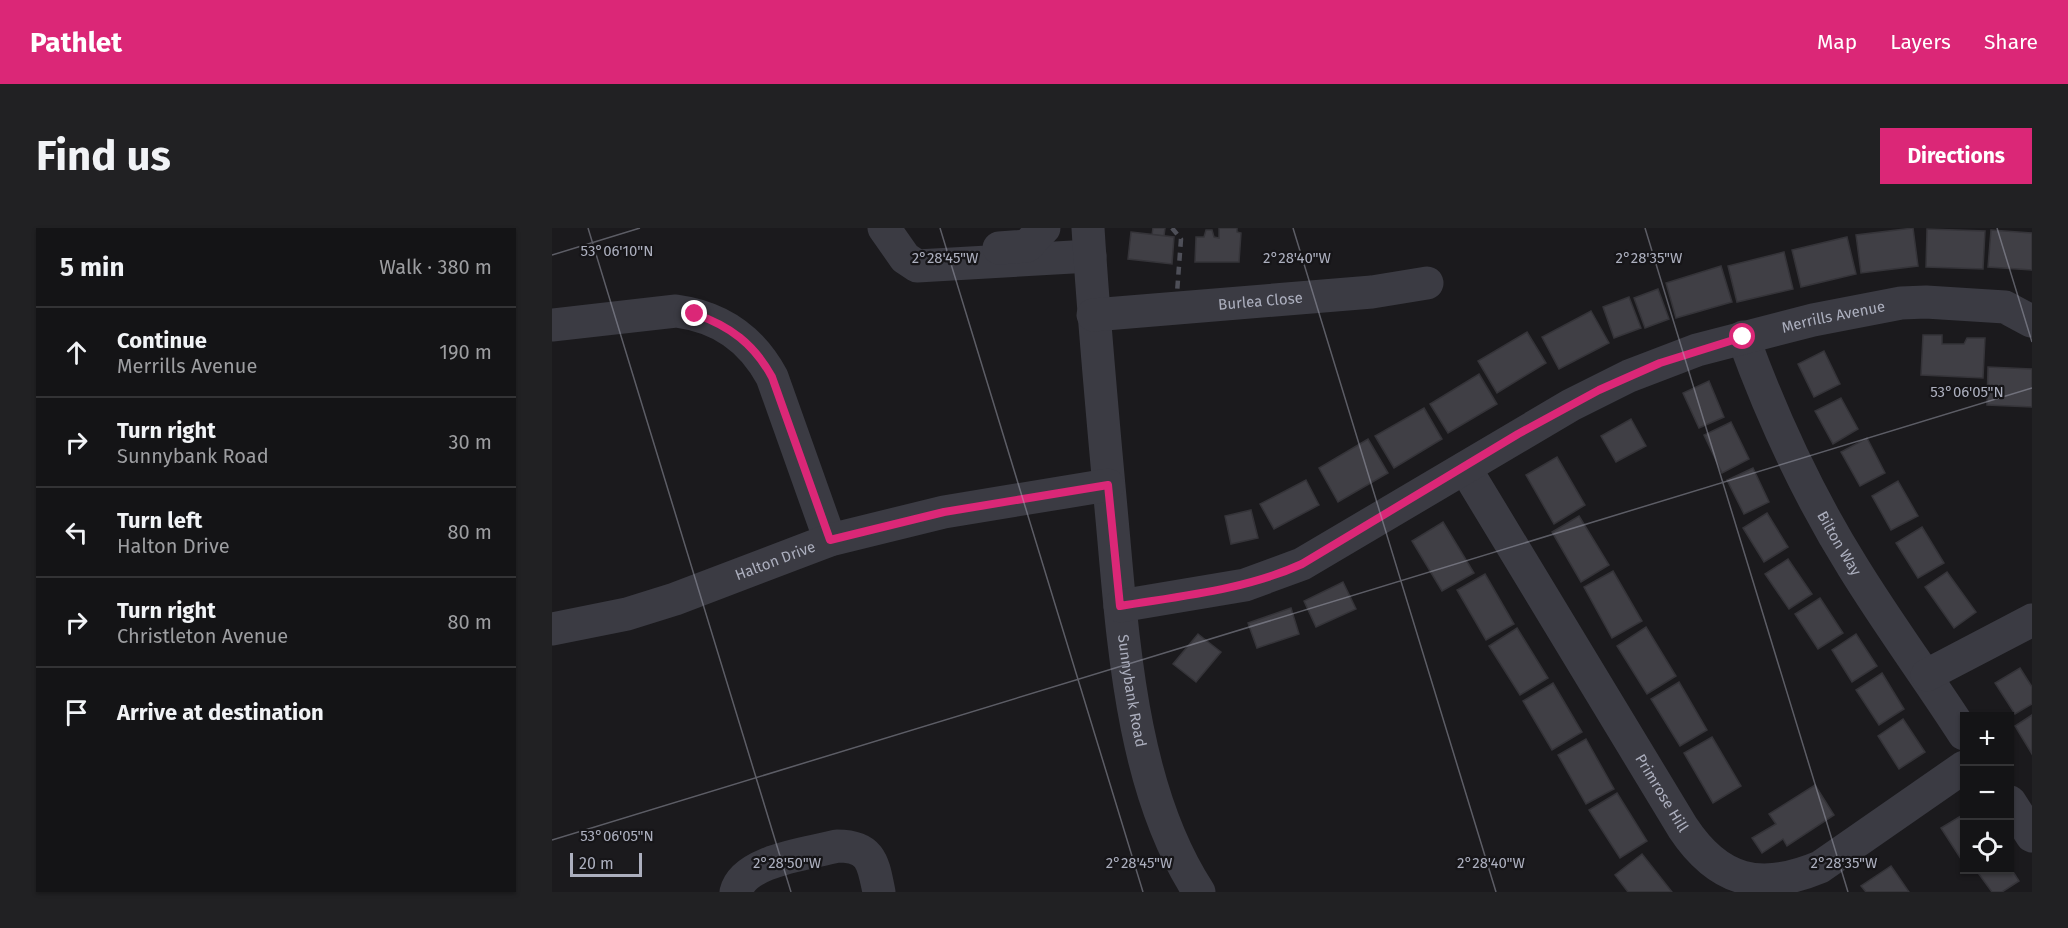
<!DOCTYPE html>
<html lang="en">
<head>
<meta charset="utf-8">
<style>
	body { margin:0; font-family:"Fira Sans",sans-serif; background:#212123; color:#f1f3f6 }
	.controls { position:absolute; right:18px; bottom:18px; display:grid; overflow:hidden; border-radius:0px; box-shadow:0 2px 4px #0004 }
	.controls button { width:54px; height:54px; display:grid; place-items:center; padding:0; border:0; border-bottom:2px solid #333335; background:#141416; color:#f1f3f6; font:30px sans-serif }
	.scale { position:absolute; left:18px; bottom:15px; width:72px; box-sizing:border-box; padding-left:6px; border:3px solid #acafbe; border-top:0; font-size:16px; line-height:21px; white-space:nowrap; color:#acafbe; -webkit-text-stroke:4px #161518; paint-order:stroke }
	.stop { position:absolute; width:18px; height:18px; margin:-14px; border:4px solid #db2777; border-radius:50%; background:#fff }
	.stop.end { background:#db2777; border-color:#fff; box-shadow:0 2px 6px #0008 }
	.list { margin:0; padding:0; list-style:none }
	h2 { display:flex; justify-content:space-between; align-items:center; height:78px; margin:0; padding:0 24px; font-size:26px }
	h2 small { font-size:20px; font-weight:400; color:#9d9ea1 }
	.list li { display:grid; grid-template-columns:39px 1fr auto; gap:18px; align-items:center; box-sizing:border-box; height:90px; padding:0 24px; border-top:2px solid #333335 }
	.list b { display:block; font-size:22px; white-space:nowrap }
	.list p { margin:0; font-size:20px; white-space:nowrap; color:#9d9ea1 }
	.list em { font-size:20px; font-style:normal; color:#9d9ea1 }
	.icon { flex:none; width:33px; height:33px; fill:none; stroke:currentColor; stroke-width:2; stroke-linecap:round; stroke-linejoin:round }
	.map { position:relative; flex:none; width:1480px; height:664px; overflow:hidden; border-radius:0px }
	header { display:flex; align-items:center; gap:36px; box-sizing:border-box; height:84px; padding:0 30px; background:#db2777; color:#fff }
	header strong { font-size:28px }
	nav { display:flex; gap:33px; margin-inline-start:auto; font-size:21px }
	.intro { display:flex; align-items:center; justify-content:space-between; box-sizing:border-box; height:144px; padding:0 36px }
	h1 { margin:0; font-size:42px }
	.button { padding:15px 27px; border-radius:0px; background:#db2777; color:#fff; font-size:21px; font-weight:700 }
	main { display:flex; gap:36px; padding:0 36px }
	aside { flex:1; background:#141416; border-radius:0px; box-shadow:0 2px 4px #0004 }
	.map>svg:first-child { display:block }
	.building { fill:#403f45; stroke:#353439; stroke-width:1.5 }
	.lines { fill:none; stroke-linecap:round; stroke-linejoin:round }
	.minor { stroke:#3b3b43; stroke-width:33 }
	.rail { stroke:#4e4f58; stroke-width:4.5; stroke-dasharray:8 6; stroke-linecap:butt }
	.route { stroke:#db2777; stroke-width:8 }
	.ticks { fill:none; stroke:#acafbe; stroke-width:1.5; stroke-opacity:0.45 }
	.labels { text-anchor:middle; dominant-baseline:central; stroke-width:4.5; stroke-linejoin:round; paint-order:stroke }
	.street-label { font-size:15px; fill:#acafbe; stroke:#161518 }
	.ticks-label { font-size:15px; text-anchor:middle; fill:#acafbe; stroke:#161518; stroke-width:4.5; stroke-linejoin:round; paint-order:stroke }
</style>
</head>
<body>
<header>
<strong>Pathlet</strong>
<nav><a>Map</a><a>Layers</a><a>Share</a></nav>
</header>
<div class="intro"><h1>Find us</h1><a class="button">Directions</a></div>
<main>
<aside>
<h2>5 min<small>Walk · 380 m</small></h2>
<ul class="list">
<li><svg class="icon" aria-label="ahead" viewBox="0 0 24 24"><path d="M12 20V5M6 11l6-6 6 6"/></svg><div><b>Continue</b><p>Merrills Avenue</p></div><em>190 m</em></li>
<li><svg class="icon" aria-label="right" viewBox="0 0 24 24"><path d="M7 20v-9h11M14 6l5 5-5 5"/></svg><div><b>Turn right</b><p>Sunnybank Road</p></div><em>30 m</em></li>
<li><svg class="icon" aria-label="left" viewBox="0 0 24 24"><path d="M17 20v-9H6M10 6l-5 5 5 5"/></svg><div><b>Turn left</b><p>Halton Drive</p></div><em>80 m</em></li>
<li><svg class="icon" aria-label="right" viewBox="0 0 24 24"><path d="M7 20v-9h11M14 6l5 5-5 5"/></svg><div><b>Turn right</b><p>Christleton Avenue</p></div><em>80 m</em></li>
<li><svg class="icon" aria-label="arrive" viewBox="0 0 24 24"><path d="M6 21V4h12l-3 4 3 4H6"/></svg><div><b>Arrive at destination</b></div></li>
</ul>
</aside>
<div class="map">
<svg width="1480" height="664" viewBox="0 0 1480 664">
	<rect width="100%" height="100%" fill="#1b1a1d"/>
	<!-- building -->
	<g class="building">
		<polygon points="601,0 613,0 612,8 600,7"/>
		<polygon points="667,0 685,0 685,4 689,5 687,34 643,34 644,9 652,9 654,2 660,2 662,9 667,10"/>
		<polygon points="1361,0 1366,38 1309,45 1304,7"/>
		<polygon points="1375,1 1433,3 1431,41 1374,39"/>
		<polygon points="1439,2 1480,5 1480,42 1436,39"/>
		<polygon points="579,4 622,9 620,36 576,31"/>
		<polygon points="1295,9 1304,46 1249,59 1240,22"/>
		<polygon points="1232,24 1241,61 1185,74 1176,38"/>
		<polygon points="1169,38 1180,74 1124,90 1114,55"/>
		<polygon points="1106,61 1117,91 1093,100 1082,70"/>
		<polygon points="1077,69 1089,100 1062,110 1051,79"/>
		<polygon points="1039,83 1057,115 1007,141 990,109"/>
		<polygon points="975,104 994,135 945,165 926,133"/>
		<polygon points="1371,107 1390,107 1390,116 1412,116 1415,110 1433,110 1431,150 1369,147"/>
		<polygon points="1272,123 1288,156 1262,169 1246,136"/>
		<polygon points="1436,139 1480,141 1480,179 1435,177"/>
		<polygon points="927,146 945,176 896,205 878,176"/>
		<polygon points="1157,153 1172,189 1147,200 1131,165"/>
		<polygon points="1289,170 1306,201 1281,216 1263,183"/>
		<polygon points="872,180 890,211 842,240 823,208"/>
		<polygon points="1079,191 1094,218 1064,234 1049,208"/>
		<polygon points="1179,194 1197,231 1170,245 1152,207"/>
		<polygon points="1315,210 1333,245 1308,258 1289,224"/>
		<polygon points="816,211 836,245 786,274 767,240"/>
		<polygon points="1005,229 1033,277 1002,296 974,247"/>
		<polygon points="1201,240 1217,274 1192,286 1175,252"/>
		<polygon points="754,252 767,277 722,301 708,276"/>
		<polygon points="1346,253 1366,288 1339,302 1320,268"/>
		<polygon points="699,282 706,310 679,316 673,288"/>
		<polygon points="1215,285 1236,319 1212,334 1191,300"/>
		<polygon points="1027,288 1057,337 1029,354 1000,304"/>
		<polygon points="891,294 922,345 890,363 860,313"/>
		<polygon points="1370,299 1392,335 1366,350 1344,315"/>
		<polygon points="1236,331 1260,366 1237,381 1213,346"/>
		<polygon points="1061,343 1090,393 1060,410 1032,359"/>
		<polygon points="1395,344 1424,384 1402,400 1373,359"/>
		<polygon points="933,346 962,396 934,412 905,362"/>
		<polygon points="791,354 804,381 764,399 752,373"/>
		<polygon points="1268,370 1291,405 1266,421 1243,386"/>
		<polygon points="739,380 747,406 705,420 696,395"/>
		<polygon points="1094,399 1124,448 1095,466 1065,418"/>
		<polygon points="965,400 996,450 968,467 937,418"/>
		<polygon points="646,406 669,424 644,454 621,436"/>
		<polygon points="1304,406 1325,438 1300,454 1280,422"/>
		<polygon points="1468,440 1480,459 1480,476 1463,486 1443,455"/>
		<polygon points="1330,445 1352,481 1327,497 1304,462"/>
		<polygon points="1127,454 1155,502 1128,518 1099,471"/>
		<polygon points="1001,455 1030,504 1000,522 971,473"/>
		<polygon points="1480,487 1480,526 1463,498"/>
		<polygon points="1351,491 1373,524 1347,541 1326,508"/>
		<polygon points="1160,509 1189,558 1161,575 1132,525"/>
		<polygon points="1034,511 1062,561 1034,576 1006,527"/>
		<polygon points="1263,557 1282,587 1235,618 1231,611 1210,625 1200,610 1224,596 1217,586"/>
		<polygon points="1065,565 1095,613 1068,630 1037,582"/>
		<polygon points="1412,586 1412,629 1409,631 1389,600"/>
		<polygon points="1090,626 1120,664 1076,664 1063,647"/>
		<polygon points="1339,638 1357,664 1314,664 1309,658"/>
		<polygon points="1458,639 1467,653 1450,664 1440,664 1424,642 1458,642"/>
	</g>
	<g class="lines">
		<!-- minor -->
		<g class="minor">
			<polyline points="332,0 353,30 365,38 538,28"/>
			<path id="s1" d="M536 0C542 97 551 194 560 291 571 411 579 560 647 664"/>
			<polyline points="447,20 475,18 492,0"/>
			<path id="s2" d="M541 87 820 64 875 55"/>
			<path d="M0 97 124 83C168 89 199 110 220 149L278 312"/>
			<path id="s3" d="M1191 109C1220 189 1256 267 1301 339 1336 396 1376 450 1412 506"/>
			<path id="s4" d="M913 240 1131 600C1167 654 1208 664 1268 639L1412 539"/>
			<path id="s5" d="M568 378 693 357 750 336 1019 177 1077 148 1145 122 1261 92 1349 75 1374 74 1453 79 1479 93"/>
			<path id="s6" d="M0 401 75 386 123 371 278 312 392 284 556 257"/>
			<polyline points="1375,447 1480,392"/>
			<polyline points="1458,574 1480,608"/>
			<path d="M184 664C192 632 256 626 285 618 320 618 321 635 327 664"/>
		</g>
		<!-- rail -->
		<polyline class="rail" points="620,0 629,11 625,65"/>
	</g>
	<g class="lines">
		<!-- route -->
		<path class="route" d="M143 86C178 98 202 116 220 149L278 312 392 284 556 257 568 378C629 368 693 362 750 336L966 206 1047 162 1108 135 1191 109"/>
	</g>
	<!-- ticks -->
	<path class="ticks" d="M36 0 239 664M388 0 591 664M741 0 944 664M1093 0 1296 664M1445 0 1480 114M0 27 88 0M0 612 1480 160"/>
	<g class="labels">
		<!-- street labels -->
		<g class="street-label">
			<text stroke="none"><textPath href="#s2" startOffset="168">Burlea Close</textPath></text>
			<text stroke="none"><textPath href="#s5" startOffset="778">Merrills Avenue</textPath></text>
			<text stroke="none"><textPath href="#s3" startOffset="228">Bilton Way</textPath></text>
			<text stroke="none"><textPath href="#s6" startOffset="234">Halton Drive</textPath></text>
			<text stroke="none"><textPath href="#s1" startOffset="465">Sunnybank Road</textPath></text>
			<text stroke="none"><textPath href="#s4" startOffset="380">Primrose Hill</textPath></text>
		</g>
	</g>
	<g class="ticks-label">
		<text x="65" y="28">53°06'10"N</text>
		<text x="393" y="35">2°28'45"W</text>
		<text x="745" y="35">2°28'40"W</text>
		<text x="1097" y="35">2°28'35"W</text>
		<text x="1415" y="169">53°06'05"N</text>
		<text x="65" y="613">53°06'05"N</text>
		<text x="235" y="640">2°28'50"W</text>
		<text x="587" y="640">2°28'45"W</text>
		<text x="939" y="640">2°28'40"W</text>
		<text x="1292" y="640">2°28'35"W</text>
	</g>
</svg>
<div class="controls">
<button>+</button>
<button>−</button>
<button><svg class="icon" aria-label="locate" viewBox="0 0 24 24"><circle cx="12" cy="12" r="6"/><path d="M12 2v4M12 18v4M2 12h4M18 12h4"/></svg></button>
</div>
<div class="scale">20 m</div>
<div class="stop" style="left:1191px;top:109px"></div>
<div class="stop end" style="left:143px;top:86px"></div>
</div>
</main>
</body>
</html>
